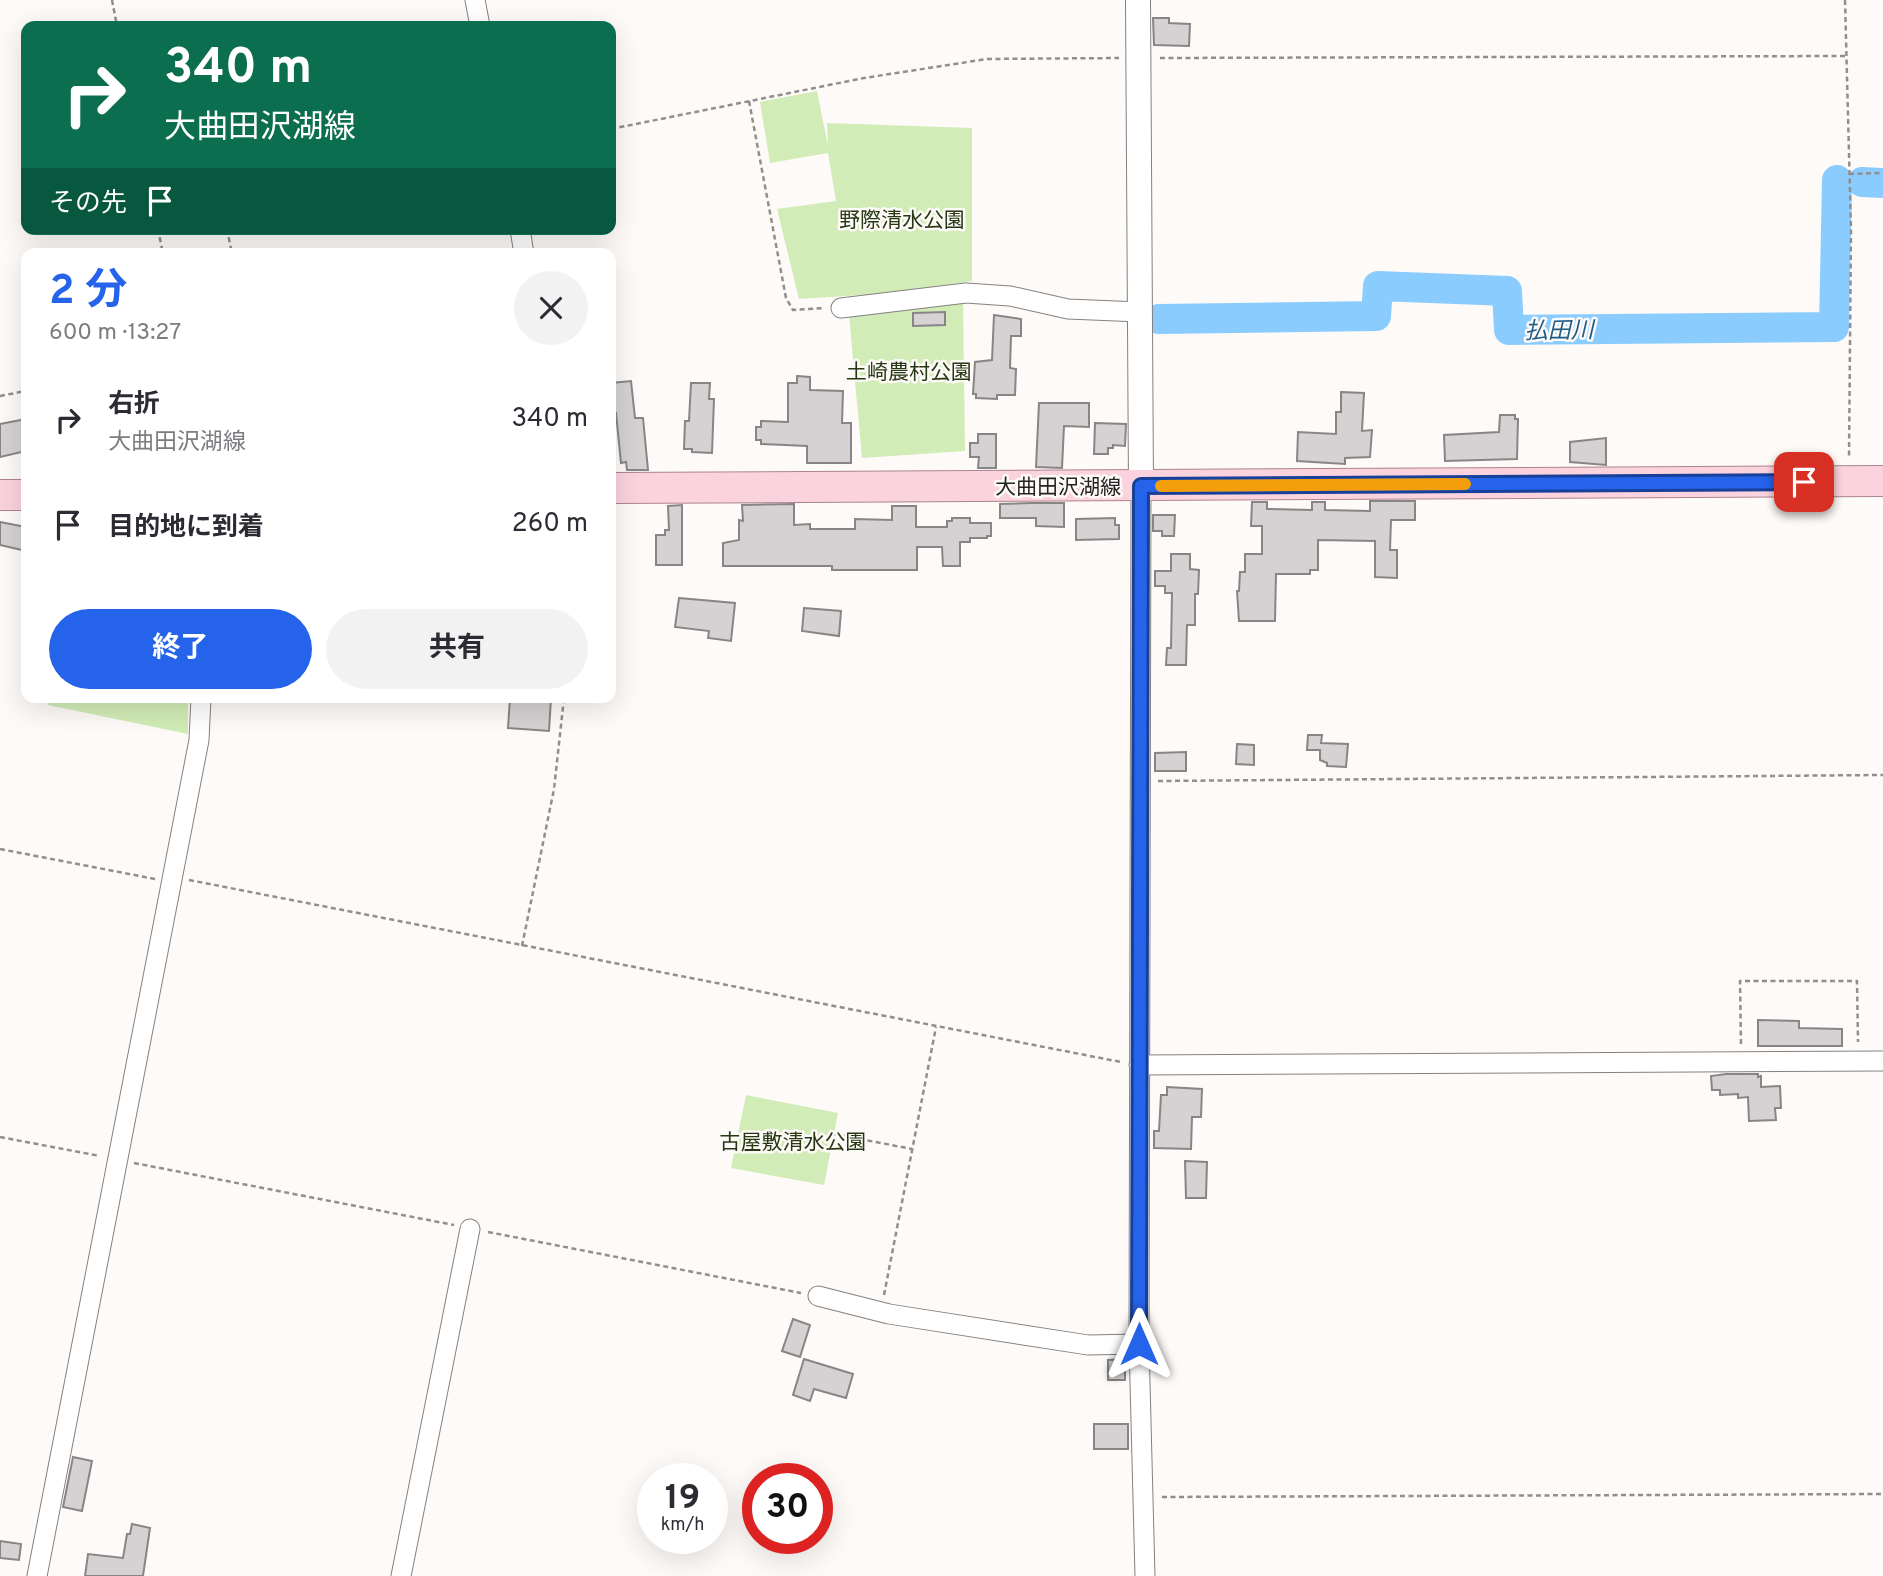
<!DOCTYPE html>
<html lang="ja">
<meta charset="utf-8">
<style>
:root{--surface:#fff;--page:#f2f2f3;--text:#2b2b33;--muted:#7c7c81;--accent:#2563eb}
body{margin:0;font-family:Overpass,"Noto Sans JP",sans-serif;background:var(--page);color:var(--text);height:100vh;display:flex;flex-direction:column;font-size:26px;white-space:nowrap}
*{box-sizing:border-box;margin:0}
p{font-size:23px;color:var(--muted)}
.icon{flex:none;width:38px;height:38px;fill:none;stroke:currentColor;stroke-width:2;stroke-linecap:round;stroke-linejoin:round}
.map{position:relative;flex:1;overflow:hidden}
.side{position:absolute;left:21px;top:248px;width:595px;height:455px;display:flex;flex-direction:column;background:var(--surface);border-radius:14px;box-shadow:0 7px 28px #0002}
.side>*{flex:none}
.banner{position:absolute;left:21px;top:21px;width:595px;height:214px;border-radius:14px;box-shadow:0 7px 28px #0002;background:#0b6e4f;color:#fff;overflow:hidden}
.speed{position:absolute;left:637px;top:1463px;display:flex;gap:14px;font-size:35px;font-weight:700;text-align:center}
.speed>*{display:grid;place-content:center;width:91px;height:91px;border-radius:50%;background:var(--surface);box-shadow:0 7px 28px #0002;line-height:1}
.speed small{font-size:18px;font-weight:400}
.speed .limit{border:10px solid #d22;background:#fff;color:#111}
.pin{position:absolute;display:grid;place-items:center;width:60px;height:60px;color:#fff;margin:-30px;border-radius:14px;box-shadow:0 4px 10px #0006}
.me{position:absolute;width:77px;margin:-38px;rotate:0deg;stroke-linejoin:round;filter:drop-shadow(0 0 5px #0008)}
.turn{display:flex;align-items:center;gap:24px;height:147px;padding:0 28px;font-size:32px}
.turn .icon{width:91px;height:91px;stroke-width:2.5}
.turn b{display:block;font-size:49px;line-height:60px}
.then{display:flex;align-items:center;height:66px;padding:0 28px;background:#0003;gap:14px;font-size:26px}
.round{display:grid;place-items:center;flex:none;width:74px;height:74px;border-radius:37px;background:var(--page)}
.headline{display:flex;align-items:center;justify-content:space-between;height:119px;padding:0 28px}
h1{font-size:42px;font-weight:700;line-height:52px;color:var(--accent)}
.primary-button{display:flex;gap:14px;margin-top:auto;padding:14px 28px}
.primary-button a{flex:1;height:80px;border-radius:42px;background:var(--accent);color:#fff;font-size:28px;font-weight:700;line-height:80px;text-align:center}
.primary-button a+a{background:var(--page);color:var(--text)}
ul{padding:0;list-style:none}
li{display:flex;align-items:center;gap:21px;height:105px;padding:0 28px}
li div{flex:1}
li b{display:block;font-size:26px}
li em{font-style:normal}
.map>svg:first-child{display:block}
.green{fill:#d1ecb6}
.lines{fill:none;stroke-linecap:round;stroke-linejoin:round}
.river{stroke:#8bccff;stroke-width:30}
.building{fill:#d6d2d4;stroke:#888587;stroke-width:2}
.minor-casing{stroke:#84817f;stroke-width:21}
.tertiary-casing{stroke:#84817f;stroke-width:26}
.primary-casing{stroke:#ad838f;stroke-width:32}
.path{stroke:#918f8e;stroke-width:2.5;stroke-dasharray:5 3.5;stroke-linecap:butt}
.minor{stroke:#fff;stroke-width:19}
.tertiary{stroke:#fff;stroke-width:24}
.primary{stroke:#fad3de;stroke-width:30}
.route-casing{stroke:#184099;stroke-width:18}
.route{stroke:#2563eb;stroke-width:12}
.slow{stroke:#f59e0b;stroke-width:12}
.labels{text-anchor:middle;stroke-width:5;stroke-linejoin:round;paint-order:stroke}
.park-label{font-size:21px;fill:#283814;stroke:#fdfaf8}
.street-label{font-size:21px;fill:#252424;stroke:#fdfaf8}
.water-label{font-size:23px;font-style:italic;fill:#205c86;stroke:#fdfaf8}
</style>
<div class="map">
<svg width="1883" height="1576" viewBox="0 0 1883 1576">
<rect width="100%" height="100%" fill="#fdfaf8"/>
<!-- green -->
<path class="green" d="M817,91L828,146L827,123L972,128V281L894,293L799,299L777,209L836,201L828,153L770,163L760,102Z
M963,301L965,451L862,458L849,315Z
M50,698H188V734L48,705Z
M746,1095L838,1113L824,1185L731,1168Z"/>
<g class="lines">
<!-- river -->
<path class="river" d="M1862,182L1883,183
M1159,319L1376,316L1378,286L1507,291L1509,330L1834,327L1837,180"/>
</g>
<!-- building -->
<path class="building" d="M1153,18H1169V23L1190,24L1189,46L1154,45Z
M945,312V325L913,326V313Z
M994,315L1021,319V336H1011L1010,368L1016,369L1015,395H997V399L976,398V394H973L975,362L992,360Z
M797,376L810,377V390L843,391L842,423H851V463H807V446L761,444V440H756V427H761V421L788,422V383H797Z
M631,381L635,418H643L648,470H627L626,462L621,463L616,413L611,414V383Z
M691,383H710L709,399H714L712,453L692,452V449H684L685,421H689Z
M1341,392L1364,393L1362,431L1372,430L1370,457L1345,458V464L1297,461L1298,432L1336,434V412H1341Z
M1039,403H1089V427L1064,426L1062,468L1036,467Z
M1500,415H1515V419H1518L1517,459L1445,461L1444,435L1499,432Z
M26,419V451L0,457V424Z
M1095,423L1126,424L1125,446L1113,445V448H1108V454H1094Z
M978,434H996V468H978L979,457H970V443H978Z
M1606,438V465L1570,462V442Z
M1370,501H1415V520H1391L1390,550H1397V578L1375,577V541L1318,540V570H1310V574H1276L1275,621H1239L1237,591H1239L1240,572H1245V554H1262V526H1251L1252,502H1267V509L1312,510V502H1325V510L1370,511Z
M1032,503H1064V527L1036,526V518H1000V504Z
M794,504V525L810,524V529H855V519L892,520V506H916V527H947V521H952V518H970V523H991V536H987V538H970V542H960V566H943L942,547H917V570H832V566H723V543L739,540V520L743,521L742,505Z
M682,505V565H656V535H665V530H669L668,506Z
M1153,515H1175L1174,536H1162V531H1153Z
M1115,518V525H1119V539L1076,540V519Z
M0,522L26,527V551L0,545Z
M1171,554H1190V569L1199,570L1198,594H1195V625H1187L1186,665H1166L1167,648H1171L1172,593H1165V586H1155V571H1171Z
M679,598L735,603L731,641L708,638L709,631L675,627Z
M804,608L841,611L839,636L802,631Z
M510,698H551L549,731L508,728Z
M1308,735H1322L1321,743L1348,744L1346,767L1327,766V763L1320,760V750H1307Z
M1237,744L1254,745V765L1236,764Z
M1186,752V771H1155V753Z
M1758,1020L1799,1021V1028L1842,1029V1046H1758Z
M1726,1074H1758V1077L1761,1076V1087L1780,1086L1781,1108H1775L1776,1120L1749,1121L1748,1097L1738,1098V1094L1720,1095V1090H1712L1711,1076Z
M1167,1087L1202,1089L1201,1117H1192L1191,1149L1154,1148V1131H1159L1161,1095H1167Z
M1185,1161L1207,1162L1206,1198H1186Z
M793,1319L810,1325L800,1357L782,1351Z
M804,1359L853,1374L846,1398L814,1389L810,1401L793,1395Z
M1125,1359V1380H1108V1360Z
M1094,1424H1128V1449H1094Z
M73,1457L92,1461L82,1511L63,1507Z
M132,1524L150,1528L143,1576H85L88,1554L123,1558L127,1534H130Z
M0,1541L21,1544L19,1560L0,1558Z"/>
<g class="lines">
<defs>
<path id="minor" d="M475,0L480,26
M520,229L524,254
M841,308L966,293L1010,296L1068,309L1140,312
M1141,486L1139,1344L1145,1576
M1139,1065L1883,1061
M818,1296L889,1314L1088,1345L1139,1344
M37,1576L199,740L201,698
M401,1576L470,1229"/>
<path id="tertiary" d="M1138,0L1141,486"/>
<path id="primary" d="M611,488L1883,481
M0,495H26"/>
</defs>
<!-- minor casing -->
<use href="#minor" class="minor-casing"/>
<!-- tertiary casing -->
<use href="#tertiary" class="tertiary-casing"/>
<!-- primary casing -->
<use href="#primary" class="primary-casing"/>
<!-- path -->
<path class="path" d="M112,0L117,26
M1845,0L1851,230L1849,457
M1160,58L1845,56
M749,101L786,298L793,310L824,308
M611,129L864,78L987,59L1119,58
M1849,174L1883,173
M158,229L163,254
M227,229L232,254
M0,396L26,391
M1158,781L1883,775
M0,849L155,879
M189,880L1121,1062
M522,946L554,789L564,698
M1741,1044L1740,981H1857L1858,1042
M834,1134L912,1149
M0,1137L100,1156
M134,1163L454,1225
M488,1232L801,1293
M884,1295L936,1027
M1162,1497L1883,1494"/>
<!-- minor -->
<use href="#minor" class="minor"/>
<!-- tertiary -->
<use href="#tertiary" class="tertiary"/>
<!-- primary -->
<use href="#primary" class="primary"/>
</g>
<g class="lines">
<defs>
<path id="route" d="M1139,1344L1141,486L1804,482"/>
</defs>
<!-- route casing -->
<use href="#route" class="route-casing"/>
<!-- route -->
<use href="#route" class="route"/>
<!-- slow -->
<path class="slow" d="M1161,486L1465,484"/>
</g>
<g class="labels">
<!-- park labels -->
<g class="park-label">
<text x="902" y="227">野際清水公園</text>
<text x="909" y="379">土崎農村公園</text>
<text x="793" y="1149">古屋敷清水公園</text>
</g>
<!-- street labels -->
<g class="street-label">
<text x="1058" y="494">大曲田沢湖線</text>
</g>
<!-- water labels -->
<g class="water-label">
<text transform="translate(1559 330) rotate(-1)" y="8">払田川</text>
</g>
</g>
</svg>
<div class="speed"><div>19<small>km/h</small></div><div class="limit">30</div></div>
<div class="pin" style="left:1804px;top:482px;background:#d93025"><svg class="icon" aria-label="arrive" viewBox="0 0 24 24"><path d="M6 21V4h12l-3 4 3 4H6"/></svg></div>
<svg class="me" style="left:1139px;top:1344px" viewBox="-20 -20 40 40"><path d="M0-17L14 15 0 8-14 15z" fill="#2563eb" stroke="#fff" stroke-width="4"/></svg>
<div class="banner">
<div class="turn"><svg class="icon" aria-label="right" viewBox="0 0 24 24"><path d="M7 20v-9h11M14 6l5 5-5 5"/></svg><div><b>340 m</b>大曲田沢湖線</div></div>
<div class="then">その先<svg class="icon" aria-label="arrive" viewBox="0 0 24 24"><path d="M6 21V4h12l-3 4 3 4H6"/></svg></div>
</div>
<section class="side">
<div class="headline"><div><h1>2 分</h1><p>600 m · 13:27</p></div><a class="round"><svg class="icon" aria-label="close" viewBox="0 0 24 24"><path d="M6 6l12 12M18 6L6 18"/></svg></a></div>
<ul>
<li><svg class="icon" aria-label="right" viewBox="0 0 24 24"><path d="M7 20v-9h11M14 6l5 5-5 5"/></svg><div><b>右折</b><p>大曲田沢湖線</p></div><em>340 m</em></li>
<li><svg class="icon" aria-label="arrive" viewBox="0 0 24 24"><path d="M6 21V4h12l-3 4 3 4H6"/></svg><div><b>目的地に到着</b></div><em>260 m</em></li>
</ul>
<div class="primary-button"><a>終了</a><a>共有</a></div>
</section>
</div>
